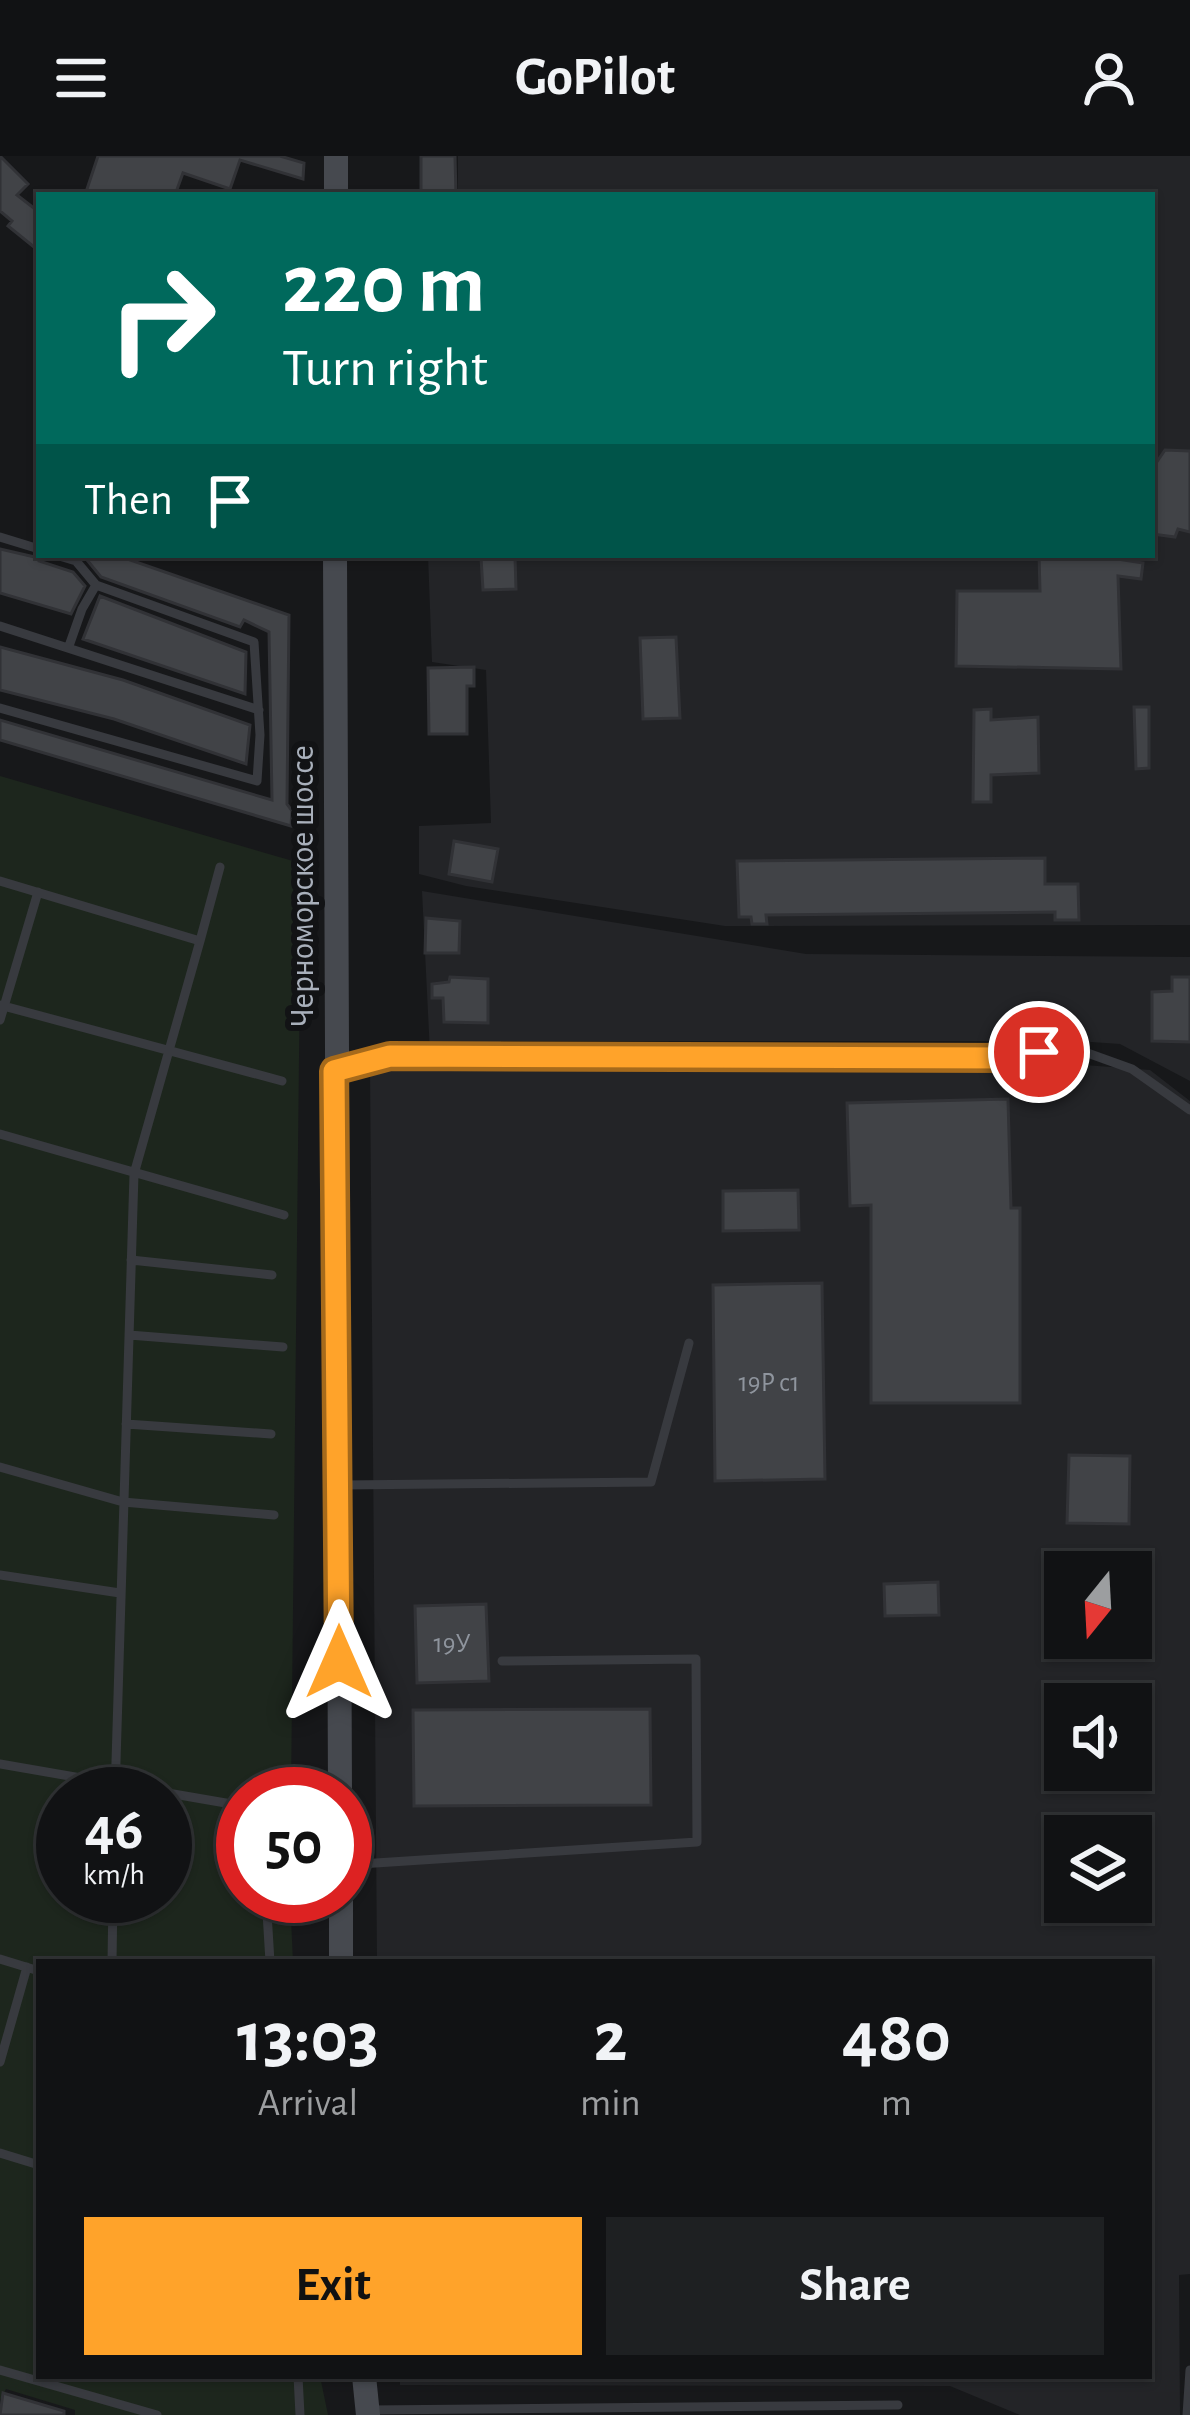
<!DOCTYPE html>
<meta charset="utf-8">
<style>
:root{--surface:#111214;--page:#1e2022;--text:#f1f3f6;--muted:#9c9ea0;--line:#303234;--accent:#ffa32a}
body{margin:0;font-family:"Alegreya Sans",sans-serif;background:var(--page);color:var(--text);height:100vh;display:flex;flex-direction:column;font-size:45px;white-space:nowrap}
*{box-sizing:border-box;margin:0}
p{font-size:39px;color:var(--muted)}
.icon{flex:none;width:66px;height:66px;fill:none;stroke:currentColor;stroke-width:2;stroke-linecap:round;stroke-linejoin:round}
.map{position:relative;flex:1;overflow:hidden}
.side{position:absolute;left:36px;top:1803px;width:1116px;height:420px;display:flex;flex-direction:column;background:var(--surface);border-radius:0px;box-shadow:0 3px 9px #0004,0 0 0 3px var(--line)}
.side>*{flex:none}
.guide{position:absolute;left:36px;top:36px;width:1119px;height:366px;border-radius:0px;box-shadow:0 3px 9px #0004,0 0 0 3px var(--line);background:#00695c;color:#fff;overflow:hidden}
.needle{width:78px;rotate:198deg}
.tools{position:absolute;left:1044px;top:1395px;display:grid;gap:24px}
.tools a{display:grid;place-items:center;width:108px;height:108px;border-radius:0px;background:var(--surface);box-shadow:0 3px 9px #0004,0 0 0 3px var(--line);font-size:60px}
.speed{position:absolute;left:36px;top:1611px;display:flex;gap:24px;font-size:60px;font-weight:700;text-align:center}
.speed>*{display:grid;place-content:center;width:156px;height:156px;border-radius:50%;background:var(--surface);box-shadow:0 3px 9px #0004,0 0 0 3px var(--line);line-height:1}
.speed small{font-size:30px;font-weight:400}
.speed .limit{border:18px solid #d22;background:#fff;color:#111}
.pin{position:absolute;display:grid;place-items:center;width:102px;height:102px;color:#fff;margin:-51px;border:6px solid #fff;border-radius:50%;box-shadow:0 3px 12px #0007}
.me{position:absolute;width:132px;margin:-66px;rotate:0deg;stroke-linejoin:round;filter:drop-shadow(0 0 9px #0008)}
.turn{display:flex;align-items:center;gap:42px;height:252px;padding:0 48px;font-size:54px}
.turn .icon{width:156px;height:156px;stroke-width:2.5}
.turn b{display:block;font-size:84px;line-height:102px}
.then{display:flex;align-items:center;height:114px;padding:0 48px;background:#0003;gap:24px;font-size:45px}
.eta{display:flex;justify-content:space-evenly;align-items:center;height:204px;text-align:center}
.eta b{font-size:72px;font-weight:600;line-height:84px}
.action{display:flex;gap:24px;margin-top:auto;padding:24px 48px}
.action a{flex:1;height:138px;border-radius:0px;background:var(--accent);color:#111;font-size:48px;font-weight:600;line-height:138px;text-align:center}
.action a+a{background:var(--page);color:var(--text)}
header{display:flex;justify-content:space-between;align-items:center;height:156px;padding:0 48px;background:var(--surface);font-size:54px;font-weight:600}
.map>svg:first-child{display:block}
.built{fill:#232427;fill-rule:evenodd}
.green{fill:#1d261d;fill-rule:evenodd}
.building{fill:#414347;stroke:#313236;stroke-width:3}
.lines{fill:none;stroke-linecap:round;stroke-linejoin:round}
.service{stroke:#383a3f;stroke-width:9}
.secondary{stroke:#46494f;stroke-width:24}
.route-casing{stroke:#a66a1b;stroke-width:30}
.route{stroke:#ffa32a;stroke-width:21}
.labels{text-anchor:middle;stroke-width:12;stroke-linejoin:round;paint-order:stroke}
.number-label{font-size:27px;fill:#8f959e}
.street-label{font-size:33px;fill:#a9b0bb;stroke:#121315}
</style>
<header><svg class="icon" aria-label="menu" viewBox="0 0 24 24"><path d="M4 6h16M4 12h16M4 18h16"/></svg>GoPilot<svg class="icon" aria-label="person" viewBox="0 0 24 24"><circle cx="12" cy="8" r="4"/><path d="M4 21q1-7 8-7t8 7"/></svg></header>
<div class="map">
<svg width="1190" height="2259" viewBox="0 0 1190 2259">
<rect width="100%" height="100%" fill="#17181a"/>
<!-- built -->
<path class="built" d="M458,0H1190V769L725,770L466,730L419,718V670L491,667L486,514L432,506L428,399H1152V39H458Z
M422,735L806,798L1190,801V925L1120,888L1077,885H501V895L430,897Z
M888,894L1150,914L1190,945V2118L1179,2119L1180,2259H1020L950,2230L400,2229V2220H1149V1806H377L370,910ZM1065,1416H1131V1482H1065ZM1065,1548H1131V1614H1065ZM1065,1680H1131V1746H1065Z"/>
<!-- green -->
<path class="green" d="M0,620L293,705L300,810L291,1638H243V1740H290L293,1806H39V2220H320L328,2259H75V2254L6,2233L0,2244ZM63,1638H165V1740H63Z"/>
<!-- building -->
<path class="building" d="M0,0L28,28L17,39L39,56V95L8,70L12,65L0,55Z
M98,0H280L304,7L303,23L240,4L230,33L183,17L175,39H85Z
M421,0H455L456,39H421Z
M1165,294L1190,295V376L1178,373L1175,381L1152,378V313Z
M0,393L39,402V405L73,416L85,430L71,458L0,437Z
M89,399H116L289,459L287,648L292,655L291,670L0,584V564L272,644L269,476L244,464L240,471L101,421L87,404Z
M1039,399H1092L1143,407L1141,423L1118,420L1121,513L956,510L957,435H1040Z
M515,400L516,433L483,434L481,402Z
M100,440L246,496L245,538L83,483Z
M676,481L680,562L643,563L640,482Z
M0,491L123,524L250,569L246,608L114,563L0,534Z
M474,511V530H467V578H429L428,512Z
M1134,551H1149V612L1136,613Z
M991,553V564L1038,561L1039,617L991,619V646H973L974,554Z
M454,685L498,693L492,726L449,718Z
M1045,702V728H1078L1079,764H1055V756L766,759L767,768H752L751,761H739L737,705Z
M426,762L460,765L459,797H425Z
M450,821L488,823V867L444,866L443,842H432V828L449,826Z
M1172,821H1190V886L1152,885V836L1172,835Z
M1008,943L1011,1052H1020V1247H871V1049L850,1050L847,947Z
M798,1034L799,1074L723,1075V1035Z
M822,1127L825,1323L715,1325L713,1129Z
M1069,1299L1130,1300L1129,1368L1067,1367Z
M938,1426L939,1459L885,1460L884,1428Z
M486,1448L489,1525L417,1527L415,1450Z
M650,1553L651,1649L414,1650L413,1554Z
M3,2237L64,2255V2259H0Z"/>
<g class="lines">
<!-- service -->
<path class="service" d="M0,381L39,393
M0,470L259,554
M69,490L82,453L96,429
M0,552L257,625L260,579L254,486L96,429L76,405L56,399
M0,725L200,785L220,711
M0,849L282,925
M0,864L38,736
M339,913L390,900L1014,902L1068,890L1132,913L1190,954
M0,978L284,1059
M131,1104L272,1119
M129,1179L283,1191
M126,1268L271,1278
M0,1311L123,1346L274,1359
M343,1329L651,1326L689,1187
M0,1419L120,1437
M0,1608L243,1650
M115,1638L134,1018L200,785
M345,1709L697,1686L696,1503L502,1505
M266,1740L270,1806
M0,1803L39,1815
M112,1806L113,1740
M0,1906L27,1811
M0,1997L39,2009
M0,2214L157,2259
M298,2220L300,2259
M369,2254L898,2249
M1187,2259L1190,2214"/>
<!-- secondary -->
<path class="secondary" d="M336,39V0
M335,399L340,1638
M341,1740V1806
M364,2220L368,2259"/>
</g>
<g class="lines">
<defs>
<path id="route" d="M339,1506L334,915L390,900L1014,902L1039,896"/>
</defs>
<!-- route casing -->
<use href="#route" class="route-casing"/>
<!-- route -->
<use href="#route" class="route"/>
</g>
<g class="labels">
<!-- number labels -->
<g class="number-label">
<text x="769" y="1235">19Р с1</text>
<text x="452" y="1496">19У</text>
</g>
<!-- street labels -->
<g class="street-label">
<text transform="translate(301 730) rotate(-90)" y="12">Черноморское шоссе</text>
</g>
</g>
</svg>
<div class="tools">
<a><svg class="needle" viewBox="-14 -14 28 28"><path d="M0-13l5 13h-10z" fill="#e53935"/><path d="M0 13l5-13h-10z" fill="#9c9ea0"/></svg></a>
<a><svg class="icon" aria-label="sound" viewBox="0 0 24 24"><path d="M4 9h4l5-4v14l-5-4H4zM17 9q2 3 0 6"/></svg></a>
<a><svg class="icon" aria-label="layers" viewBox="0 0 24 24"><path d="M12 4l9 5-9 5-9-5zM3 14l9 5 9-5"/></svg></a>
</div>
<div class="speed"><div>46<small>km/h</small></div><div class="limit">50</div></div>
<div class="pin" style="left:1039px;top:896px;background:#d93025"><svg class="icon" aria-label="arrive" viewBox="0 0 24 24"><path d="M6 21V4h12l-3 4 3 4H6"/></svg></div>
<svg class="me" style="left:339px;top:1506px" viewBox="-20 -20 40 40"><path d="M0-17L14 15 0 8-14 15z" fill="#ffa32a" stroke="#fff" stroke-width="4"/></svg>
<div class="guide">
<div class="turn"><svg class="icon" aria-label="right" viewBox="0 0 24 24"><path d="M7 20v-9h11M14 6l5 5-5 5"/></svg><div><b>220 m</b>Turn right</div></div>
<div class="then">Then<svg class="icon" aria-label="arrive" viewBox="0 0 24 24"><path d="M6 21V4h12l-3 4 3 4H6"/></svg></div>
</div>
<section class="side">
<div class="eta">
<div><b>13:03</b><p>Arrival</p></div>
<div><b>2</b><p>min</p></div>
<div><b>480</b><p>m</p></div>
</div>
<div class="action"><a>Exit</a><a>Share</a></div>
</section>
</div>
